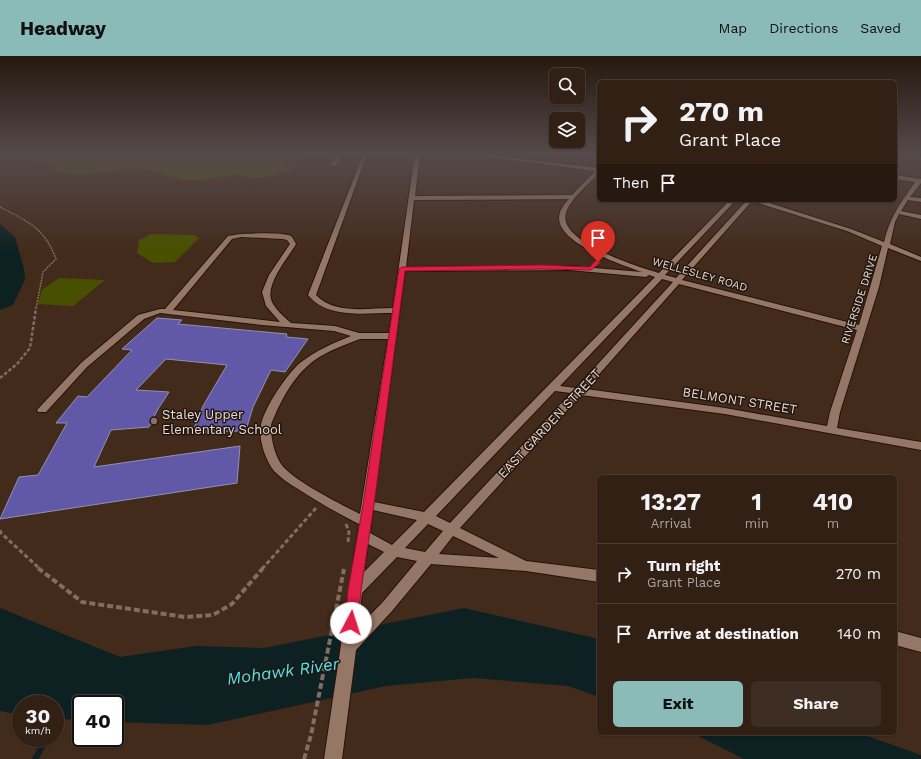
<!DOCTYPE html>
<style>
:root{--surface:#322015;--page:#3d2d22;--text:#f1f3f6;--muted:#a8a3a0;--line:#4d3e34;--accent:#8bbbb9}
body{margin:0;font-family:"Work Sans",sans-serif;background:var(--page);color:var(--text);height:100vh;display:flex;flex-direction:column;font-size:15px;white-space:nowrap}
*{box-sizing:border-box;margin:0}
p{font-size:13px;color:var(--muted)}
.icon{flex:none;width:22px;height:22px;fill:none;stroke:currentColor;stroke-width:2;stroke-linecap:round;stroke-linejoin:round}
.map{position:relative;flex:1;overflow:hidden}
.details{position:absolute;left:597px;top:419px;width:300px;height:260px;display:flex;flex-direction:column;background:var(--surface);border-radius:6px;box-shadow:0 1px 3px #0004,0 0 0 1px var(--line)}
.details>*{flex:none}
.guide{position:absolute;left:597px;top:24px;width:300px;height:122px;border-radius:6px;box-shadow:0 1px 3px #0004,0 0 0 1px var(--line);background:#322015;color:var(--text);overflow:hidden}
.buttons{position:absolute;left:549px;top:12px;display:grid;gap:8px}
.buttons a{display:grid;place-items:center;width:36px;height:36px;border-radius:6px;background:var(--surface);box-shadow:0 1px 3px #0004,0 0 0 1px var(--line);font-size:20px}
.speed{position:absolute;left:12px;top:639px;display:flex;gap:8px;font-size:20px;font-weight:700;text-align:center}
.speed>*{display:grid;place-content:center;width:52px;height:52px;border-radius:50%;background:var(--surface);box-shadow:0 1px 3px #0004,0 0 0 1px var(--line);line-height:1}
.speed small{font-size:10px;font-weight:400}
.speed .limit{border:2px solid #111;border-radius:6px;background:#fff;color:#111}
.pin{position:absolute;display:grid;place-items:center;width:34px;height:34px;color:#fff;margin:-41px -17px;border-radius:50% 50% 50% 0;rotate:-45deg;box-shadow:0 0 4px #0007}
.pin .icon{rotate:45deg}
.me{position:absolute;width:44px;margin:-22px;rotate:5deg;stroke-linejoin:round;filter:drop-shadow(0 0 3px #0008)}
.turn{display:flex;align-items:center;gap:14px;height:84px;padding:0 16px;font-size:18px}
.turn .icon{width:52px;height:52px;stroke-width:2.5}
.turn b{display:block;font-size:28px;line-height:34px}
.then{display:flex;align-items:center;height:38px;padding:0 16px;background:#0003;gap:8px;font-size:15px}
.eta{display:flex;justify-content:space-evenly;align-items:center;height:68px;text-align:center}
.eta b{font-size:24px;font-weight:700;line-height:28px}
.action{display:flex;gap:8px;margin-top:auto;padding:8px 16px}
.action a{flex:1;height:46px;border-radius:6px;background:var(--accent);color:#111;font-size:16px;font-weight:700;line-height:46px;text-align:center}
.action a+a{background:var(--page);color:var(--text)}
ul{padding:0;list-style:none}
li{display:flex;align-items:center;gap:12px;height:60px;padding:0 16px;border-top:1px solid var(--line)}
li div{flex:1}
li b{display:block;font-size:15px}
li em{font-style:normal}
header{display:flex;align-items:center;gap:24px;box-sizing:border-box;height:56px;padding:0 20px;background:var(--accent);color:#111}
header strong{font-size:19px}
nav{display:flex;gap:22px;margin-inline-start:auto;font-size:14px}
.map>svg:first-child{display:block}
.green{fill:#485000}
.water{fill:#0e2122}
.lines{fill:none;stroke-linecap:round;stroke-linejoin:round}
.stream{stroke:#0e2122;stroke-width:6}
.building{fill:#6158a8;stroke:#9291af}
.minor-casing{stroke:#291205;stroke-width:2}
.path-far3{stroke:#826d60;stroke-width:1.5;stroke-dasharray:2 1;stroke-linecap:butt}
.path-far2{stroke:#826d60;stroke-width:2.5;stroke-dasharray:3.5 2;stroke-linecap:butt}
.path-far1{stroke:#826d60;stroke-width:3;stroke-dasharray:4.5 2.5;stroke-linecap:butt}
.path{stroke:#826d60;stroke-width:4;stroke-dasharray:6 3;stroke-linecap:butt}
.minor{fill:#957767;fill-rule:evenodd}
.route{fill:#e11d48;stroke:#92132f}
.education-dot{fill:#8d6e63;stroke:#211610;stroke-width:1.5}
.labels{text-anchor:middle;stroke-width:3;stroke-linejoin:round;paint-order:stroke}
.far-street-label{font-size:11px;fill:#ead9d0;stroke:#211610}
.street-label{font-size:13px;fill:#ead9d0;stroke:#211610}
.poi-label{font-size:13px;fill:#ead9d0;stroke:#211610;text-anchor:start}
.near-water-label{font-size:17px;font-style:italic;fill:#50e3ed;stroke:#211610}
</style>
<header>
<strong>Headway</strong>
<nav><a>Map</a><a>Directions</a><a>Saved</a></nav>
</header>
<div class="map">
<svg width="921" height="703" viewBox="0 0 921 703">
<rect width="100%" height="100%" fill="#432b1c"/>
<!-- green -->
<path class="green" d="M0,97H297L299,99V103L291,106L279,109L296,112C289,115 268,122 261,122C252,123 243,119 234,119C217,121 197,127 179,123C165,120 153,113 138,113C113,112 75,126 54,113L56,109L55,107L34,105L22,101L0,103Z
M151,178L194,179L199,182L175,206L153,207L137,197L139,184Z
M59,222L105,224L73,250L38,248L42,234Z"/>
<!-- water -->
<path class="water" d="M0,168L15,181L24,213L25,224L13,249L0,254Z
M0,552L120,601L196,590L264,592L464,552L599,583V641L568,630L473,622L386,630L208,669L115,666V648H81V665L55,662V648H21V659L0,655Z
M692,677H859L921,699V703H744Z"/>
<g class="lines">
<!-- stream -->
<path class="stream" d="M55,667L60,659
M35,703L47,682"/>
</g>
<!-- building -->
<path class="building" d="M157,262L182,264L178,268L287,278L286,281L308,283L285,316L271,314L253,351L246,374L241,375L192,377L203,350L227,309L166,303L136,334L169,336L158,353L149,371L111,374L94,411L240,390L237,427L0,463L19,421L38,419L67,367H56L78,340L87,341L132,294L122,293Z"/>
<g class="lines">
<defs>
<path id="minor" d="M340,97H408L406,98H373L366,101L316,239C335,259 368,252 393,252L415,97L481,98L599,112V117C589,128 570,143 566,157C557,186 639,211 659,217L730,144H736L665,219L676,222L747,144H760L851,173L884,186C891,159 900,148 915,126L895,123V119L921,123V127L910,141L921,142V146L908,144L901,155L921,159V163L899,158L895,166L890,188L921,201V205L888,192L879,231L840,356L837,372L921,386V394L725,358L581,339L460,472L526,505L599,514V526L526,515L431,508L392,555L356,594L342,703H324L359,468C337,457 318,446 298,433C289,428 281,422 274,415C265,404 258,382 261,369C264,352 287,318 300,307C315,295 333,287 351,280L334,275L262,269L160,257L144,263L87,311L46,356H38L37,354L81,307L138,259L160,253H165L228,180C238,177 282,176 291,180C293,182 295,186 296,188C288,202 264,229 272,246C276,254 284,261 291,267L335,270L359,277H389L392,257C365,257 327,263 308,239L363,99H343L335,110H331V108ZM420,99L481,100L595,115L572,139L415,140ZM569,143C564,148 559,155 559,162C559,188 622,209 642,216L570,210L406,211L414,144ZM752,145L847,175L882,190L859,269L682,224ZM241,181L283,183L287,184L290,188L269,219L262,236L266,250L280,266L173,254L232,183ZM570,214L646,221L649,219L655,221L424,456L374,446L405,215ZM662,223L673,226L576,332L560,330ZM679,228L857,274L830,356L827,370L725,352L586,333ZM360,283H388L360,458C342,449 292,424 281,408C274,397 271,383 271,370C271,367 274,362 275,359C285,336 299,313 321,300C333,293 347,288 360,283ZM555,335L571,337L450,467L436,460ZM373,454L417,464L392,489L370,477ZM428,468L443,475L425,496L405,492ZM453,480L499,502L439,498ZM368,488L384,496L364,516ZM397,501L417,505L382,547L358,571L362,537Z
M895,98L921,102V104L895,100Z
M895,575L921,582V596L895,589Z"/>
</defs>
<!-- minor casing -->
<use href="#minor" class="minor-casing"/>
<!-- path-far3 -->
<path class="path-far3" d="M0,151C28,166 44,171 56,203L43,216L36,253"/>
<!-- path-far2 -->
<path class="path-far2" d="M0,322L17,308L30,292L36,252"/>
<!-- path-far1 -->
<path class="path-far1" d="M346,468L349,476L348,486
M0,474L1,477L40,513
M262,513L316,452"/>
<!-- path -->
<path class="path" d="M38,512L82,546L185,561L213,559L232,548L263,512
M304,703L311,679L344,513"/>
<!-- minor -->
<use href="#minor" class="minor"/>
</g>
<!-- sky -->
<linearGradient id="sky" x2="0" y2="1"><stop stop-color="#25180f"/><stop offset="0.5" stop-color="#554a4b"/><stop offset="1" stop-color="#554a4b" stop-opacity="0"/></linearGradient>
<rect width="921" height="195" fill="url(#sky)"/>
<!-- route -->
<path class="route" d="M596,204L601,206L591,214L542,213L405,215L374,449L361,534L358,567L356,571L351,573L347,571L345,567L348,534L363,449L399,213L402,211L542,209L590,211Z"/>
<!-- markers -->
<circle class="education-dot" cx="154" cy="365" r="4"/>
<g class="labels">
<!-- far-street labels -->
<g class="far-street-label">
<text transform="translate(700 218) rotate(16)" y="4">WELLESLEY ROAD</text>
<text transform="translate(859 243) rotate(-72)" y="4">RIVERSIDE DRIVE</text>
</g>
<!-- street labels -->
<g class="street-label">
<text transform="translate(740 344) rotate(9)" y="5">BELMONT STREET</text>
<text transform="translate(549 367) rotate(-47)" y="5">EAST GARDEN STREET</text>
</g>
<!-- poi labels -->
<g class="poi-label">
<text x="162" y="363">Staley Upper<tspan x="162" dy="15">Elementary School</tspan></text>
</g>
<!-- near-water labels -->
<g class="near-water-label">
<text transform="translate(283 615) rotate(-8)" y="6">Mohawk River</text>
</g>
</g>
</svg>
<div class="buttons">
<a><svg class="icon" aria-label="search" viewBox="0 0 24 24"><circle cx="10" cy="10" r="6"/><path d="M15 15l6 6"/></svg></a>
<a><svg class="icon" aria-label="layers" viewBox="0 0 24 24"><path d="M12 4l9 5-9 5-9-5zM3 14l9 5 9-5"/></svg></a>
</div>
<div class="speed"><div>30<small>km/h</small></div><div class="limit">40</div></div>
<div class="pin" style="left:598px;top:206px;background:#d93025"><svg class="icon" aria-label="arrive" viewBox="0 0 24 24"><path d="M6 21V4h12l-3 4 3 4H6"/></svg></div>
<svg class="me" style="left:351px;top:567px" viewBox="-20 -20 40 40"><circle r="19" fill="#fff"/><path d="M0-13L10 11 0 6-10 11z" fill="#e11d48"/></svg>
<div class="guide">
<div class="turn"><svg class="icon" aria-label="right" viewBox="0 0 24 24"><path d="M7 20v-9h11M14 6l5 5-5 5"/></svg><div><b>270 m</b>Grant Place</div></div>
<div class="then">Then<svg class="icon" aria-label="arrive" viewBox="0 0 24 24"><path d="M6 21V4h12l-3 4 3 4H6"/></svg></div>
</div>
<section class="details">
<div class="eta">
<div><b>13:27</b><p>Arrival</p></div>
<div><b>1</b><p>min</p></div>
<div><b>410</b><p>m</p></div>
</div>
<ul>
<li><svg class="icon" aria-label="right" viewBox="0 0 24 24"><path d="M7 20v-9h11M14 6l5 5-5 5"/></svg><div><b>Turn right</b><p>Grant Place</p></div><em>270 m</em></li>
<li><svg class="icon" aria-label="arrive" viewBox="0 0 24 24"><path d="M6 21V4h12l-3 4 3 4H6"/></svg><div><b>Arrive at destination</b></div><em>140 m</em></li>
</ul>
<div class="action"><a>Exit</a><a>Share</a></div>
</section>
</div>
